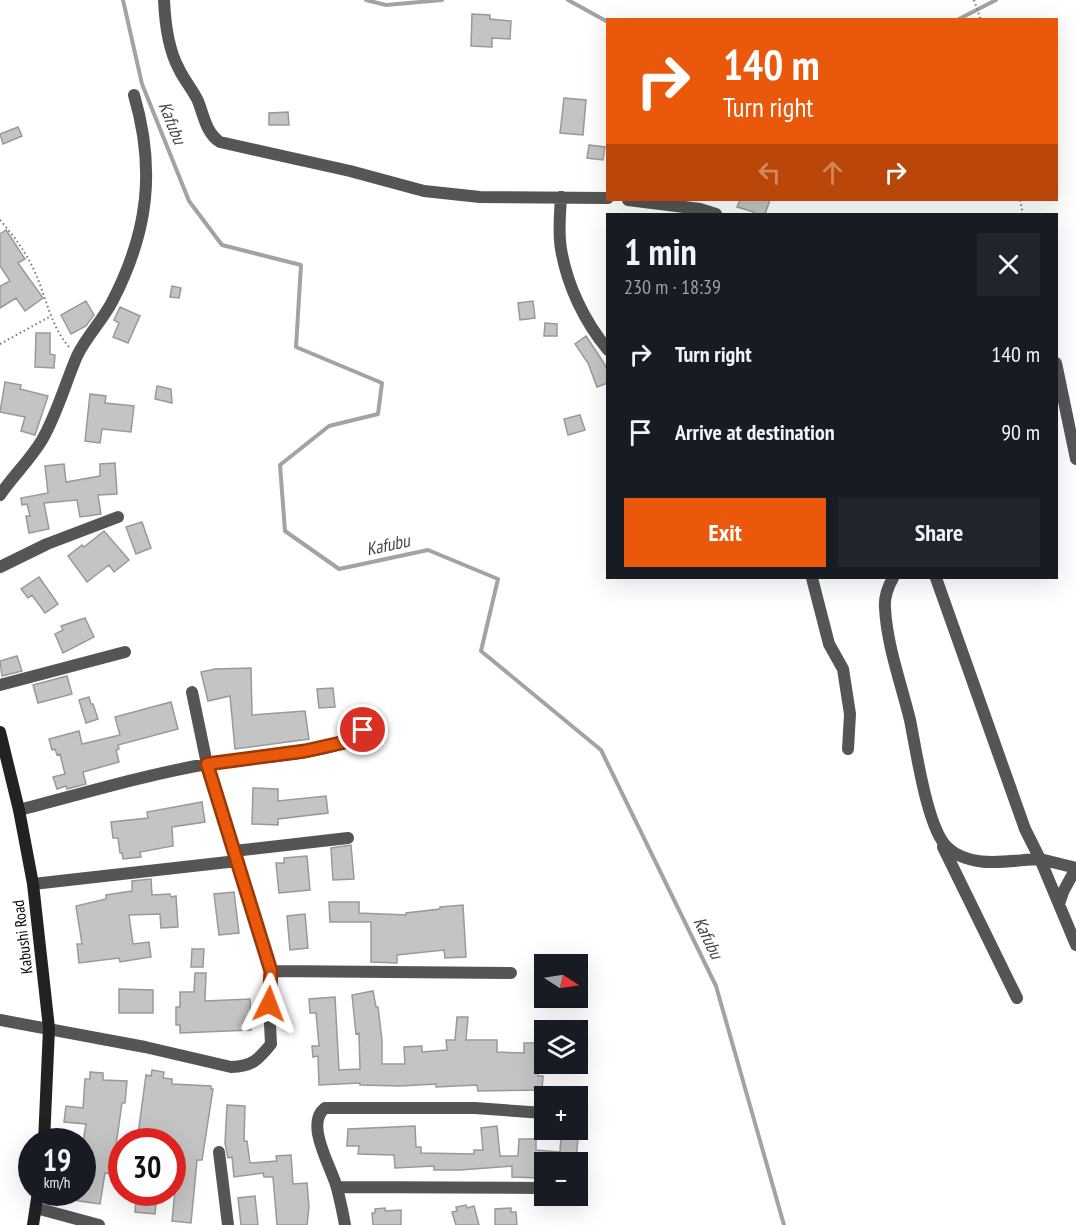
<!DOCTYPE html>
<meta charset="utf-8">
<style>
:root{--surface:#171b24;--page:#20242c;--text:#f1f3f6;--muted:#9ea1a6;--accent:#ea580c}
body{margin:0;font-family:"PT Sans Narrow",sans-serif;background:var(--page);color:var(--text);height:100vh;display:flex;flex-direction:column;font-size:22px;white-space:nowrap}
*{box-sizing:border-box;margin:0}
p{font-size:20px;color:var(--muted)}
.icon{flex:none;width:33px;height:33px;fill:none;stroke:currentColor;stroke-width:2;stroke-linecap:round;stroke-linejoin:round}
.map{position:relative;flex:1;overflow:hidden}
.drawer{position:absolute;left:606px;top:213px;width:452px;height:366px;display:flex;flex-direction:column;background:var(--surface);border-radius:0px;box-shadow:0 6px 24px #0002}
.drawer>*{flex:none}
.top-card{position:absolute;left:606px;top:18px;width:452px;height:183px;border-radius:0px;box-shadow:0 6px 24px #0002;background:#ea580c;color:#fff;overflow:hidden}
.needle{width:39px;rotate:102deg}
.fabs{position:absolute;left:534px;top:954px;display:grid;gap:12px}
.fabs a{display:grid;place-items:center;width:54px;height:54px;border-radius:0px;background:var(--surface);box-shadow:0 6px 24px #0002;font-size:30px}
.speed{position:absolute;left:18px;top:1128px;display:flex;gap:12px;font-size:30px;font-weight:700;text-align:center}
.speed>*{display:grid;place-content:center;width:78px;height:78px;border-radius:50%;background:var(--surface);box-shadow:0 6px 24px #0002;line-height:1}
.speed small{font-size:15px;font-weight:400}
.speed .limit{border:9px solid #d22;background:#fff;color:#111}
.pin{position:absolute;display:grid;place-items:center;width:51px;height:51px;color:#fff;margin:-26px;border:3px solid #fff;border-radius:50%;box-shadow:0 2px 6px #0007}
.me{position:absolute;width:66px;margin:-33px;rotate:3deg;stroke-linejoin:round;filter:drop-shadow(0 0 4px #0008)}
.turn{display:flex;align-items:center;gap:21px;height:126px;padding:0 18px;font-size:27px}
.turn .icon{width:78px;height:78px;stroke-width:2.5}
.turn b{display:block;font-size:42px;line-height:51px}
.lanes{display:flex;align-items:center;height:57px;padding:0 18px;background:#0003;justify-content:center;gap:30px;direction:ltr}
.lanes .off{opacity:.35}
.round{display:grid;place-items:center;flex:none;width:63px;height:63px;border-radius:0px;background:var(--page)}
.summary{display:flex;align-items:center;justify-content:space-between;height:102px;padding:0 18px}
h1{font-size:36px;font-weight:800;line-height:45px}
.primary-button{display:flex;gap:12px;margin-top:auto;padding:12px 18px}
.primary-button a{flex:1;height:69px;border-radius:0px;background:var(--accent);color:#fff;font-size:24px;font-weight:800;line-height:69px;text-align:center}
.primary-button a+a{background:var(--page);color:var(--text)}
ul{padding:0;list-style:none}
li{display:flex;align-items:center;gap:18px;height:78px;padding:0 18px}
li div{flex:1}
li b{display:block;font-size:22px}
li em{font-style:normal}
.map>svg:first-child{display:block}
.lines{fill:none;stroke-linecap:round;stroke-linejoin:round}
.stream{stroke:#a3a3a3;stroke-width:4}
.building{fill:#c4c4c4;stroke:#999;stroke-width:1.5}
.path{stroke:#777;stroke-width:2;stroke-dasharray:1.5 3;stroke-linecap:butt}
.street{stroke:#555;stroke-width:12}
.secondary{stroke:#222;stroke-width:12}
.route-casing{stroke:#983908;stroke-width:15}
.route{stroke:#ea580c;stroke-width:10}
.labels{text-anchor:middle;stroke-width:5;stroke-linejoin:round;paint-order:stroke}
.street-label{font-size:16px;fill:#000;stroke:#fff}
.water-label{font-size:18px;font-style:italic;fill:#444;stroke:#fff}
</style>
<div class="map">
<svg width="1076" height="1225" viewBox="0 0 1076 1225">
<rect width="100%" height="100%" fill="#fff"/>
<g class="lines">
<!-- stream -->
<path class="stream" d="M123,0L142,84L189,201L222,245L301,265L296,347L382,383L378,414L329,426L280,465L285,531L339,569L428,550L498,579L481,651L601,750L716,986L784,1225
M366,0L386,5L442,0
M568,0L608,22
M957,20L996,0"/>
</g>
<!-- building -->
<path class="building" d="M472,14L490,15V19L511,21L510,39L492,38V47L471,46Z
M564,98L586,100L583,135L560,133Z
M288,112L289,125H269V113Z
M18,127L22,136L3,144L0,134Z
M589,145L605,147L603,160L587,158Z
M740,200H770L765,214H753L754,212L737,207Z
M6,230L25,259L18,263L43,298L25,311L16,298L0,308V286L10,281L0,266V234Z
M172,286L181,288L179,298L170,297Z
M86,301L94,315L86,326L71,334L61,315Z
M533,301L535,318L520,320L518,303Z
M120,307L140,316L128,343L113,337L119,323L114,320Z
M545,323L557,324V336H544Z
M36,333H50V354L55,355L54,368L35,367Z
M586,336L604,363L608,372V383L597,387L588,363L575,344Z
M5,382L21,385L20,389L48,396L35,435L21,431L25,417L0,412Z
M157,386L171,389L172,403L155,399Z
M90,394L106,396L105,403L134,406L131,432L102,429L100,443L85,441Z
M580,415L585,430L568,435L564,419Z
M115,463L117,494L98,495L101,514L80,517L77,500L44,503L49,529L29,533L26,516H30L27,504L22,505L21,498L48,493L45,466L64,464L66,482L100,476V464Z
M142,522L151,548L136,554L126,527Z
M104,531L129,560L114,572L109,565L87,582L68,556L82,545L84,547Z
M39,577L58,604L45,613L32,595L28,598L21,589Z
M85,618L94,637L63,653L55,634L63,630L61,626Z
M17,656L22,671L2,676L0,661Z
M251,668L252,715L305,711L309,739L235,749L230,696L208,701L201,672L215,669Z
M67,676L72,694L38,703L33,685Z
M333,688L335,707L319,708L317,689Z
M89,697L91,704H93L98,719L86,723L79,700Z
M171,702L178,729L118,745L119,749L116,750L119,762L83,772L86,784L67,789L66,786L57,789L53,777L65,774L60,754L57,755L55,749L52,750L49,739L79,731L82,744L120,735L115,717Z
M253,788L278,789V801L326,796L328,813L278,819V825L252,824Z
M202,802L205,822L172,827L173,846L140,852L141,857L123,859L122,853H120L118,838H113L111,822L148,818L147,812Z
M351,845L354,879L333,880L331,848Z
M307,856L310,890L279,893L276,863H284V858Z
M151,879L152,895L170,894L171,897L176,896L178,927L161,928L160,914L129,915L133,944L149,942L151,957L120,962L119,958L79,963L77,944H82L76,906L106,899V895L132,891V881Z
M234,892L239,933L219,935L214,894Z
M329,902H359V913L406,915V913L440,909V907L463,905L466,957L445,958L444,950L397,955V963L371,962V922H330Z
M305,914L308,948L290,950L287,916Z
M192,949H204L203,967H191Z
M195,973H206L205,1001L250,999L251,1030L180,1033V1025H176V1007H180V992H194Z
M119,989L153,990V1013H119Z
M373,991L376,1007H378L382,1040V1064H405L404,1047L422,1046V1052L447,1050L446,1040H455L457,1017H468L466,1040H497V1052L524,1053V1043H535V1053H539L538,1076H543L542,1090L478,1091L477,1085L436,1087V1084L400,1086L360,1085V1083L319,1085L318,1056L313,1057L312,1046H319L316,1013H310L309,999L335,997L339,1070L360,1069L359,1033L356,1034L352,995Z
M152,1070L164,1072L163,1078L172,1079V1084L211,1086V1089H213L202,1160H197L191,1223L172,1221L176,1181H172V1142H137L146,1075L151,1076Z
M90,1072L103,1073V1080L127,1081L125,1103H122L112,1174L105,1173L100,1204L58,1198V1192H82V1147L86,1124L64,1122L66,1106L83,1108L85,1079H90Z
M227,1105L245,1106L244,1141H247L250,1163L277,1161L276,1156L291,1155L293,1184L307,1183L309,1207L307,1225H277L273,1177H264L263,1173L234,1177L232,1157L228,1158L225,1143Z
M415,1126L416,1147H421V1153L474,1154V1150H483L481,1128L497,1126L500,1156H518L519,1139H536V1150L560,1152L561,1136L578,1138L576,1162H541L540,1178L512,1177V1166L460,1170H434V1166L395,1168L394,1155L358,1154L359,1146H347L348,1129Z
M140,1192H157L155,1214L135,1212L136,1200H139Z
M255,1196L258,1225H241L238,1198Z
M466,1205L467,1208L474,1206L479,1225H456L452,1212L457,1211L456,1207Z
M385,1208V1211L401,1210V1225H373L372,1213H375V1209Z
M511,1208V1212H516L517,1225H495V1209Z"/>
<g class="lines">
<!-- path -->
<path class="path" d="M974,0L981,20
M1020,200L1023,214
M0,220C14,236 25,251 34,270C46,296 50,325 69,347
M0,344L51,316"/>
<!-- street -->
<path class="street" d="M164,0C165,23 168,49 179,69C184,80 193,90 198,101C204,116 206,133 220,142L350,171L424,191L480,197L608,198
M561,197C560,214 558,232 561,249C567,285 584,321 608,350
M628,200L700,209L716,214
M1056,363L1076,459
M0,495C13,476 30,460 42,440C57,414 65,384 77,356C86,337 102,321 112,302C148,233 156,170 134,95
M0,567L47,544L118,517
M812,578L829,644L843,669L850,714L848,749
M893,578C888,586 884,598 885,608C887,646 901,683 910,720C916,749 927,828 947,847C971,870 1010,860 1040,859L1076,945
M936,578L1025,829L1040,859L1076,868
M0,685L125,652
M192,692L207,764L237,861
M19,810C81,794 144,775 207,764C255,756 306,757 352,740C363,736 364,728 366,718
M943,847L1017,998
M234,851L348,838
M1059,904L1063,892L1076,868
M271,971L511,973
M0,1020L145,1047L231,1067C253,1066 258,1060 271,1044L269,1004L271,971L237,861L33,884
M219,1152L228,1225
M337,1187L541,1188
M36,1208L99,1225
M345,1225C343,1213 340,1200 337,1188C332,1168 304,1124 325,1108H475L544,1113"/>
<!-- secondary -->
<path class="secondary" d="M0,732L19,810L33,884L49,1028L44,1142
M33,1225L38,1192"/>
</g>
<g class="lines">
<defs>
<path id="route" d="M269,1004L271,971L207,764L305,751L354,740L360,735L363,730"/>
</defs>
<!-- route casing -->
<use href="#route" class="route-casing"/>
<!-- route -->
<use href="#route" class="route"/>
</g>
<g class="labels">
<!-- street labels -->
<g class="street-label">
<text transform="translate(22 937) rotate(-97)" y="6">Kabushi Road</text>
</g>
<!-- water labels -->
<g class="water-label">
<text transform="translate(172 123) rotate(68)" y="6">Kafubu</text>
<text transform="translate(388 545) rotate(-12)" y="6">Kafubu</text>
<text transform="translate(708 938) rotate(64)" y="6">Kafubu</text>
</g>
</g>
</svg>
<div class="fabs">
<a><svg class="needle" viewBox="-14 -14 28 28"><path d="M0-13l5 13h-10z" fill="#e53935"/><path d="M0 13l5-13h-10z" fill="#9ea1a6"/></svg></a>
<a><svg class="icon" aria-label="layers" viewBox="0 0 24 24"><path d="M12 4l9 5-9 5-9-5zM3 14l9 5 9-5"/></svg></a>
<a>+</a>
<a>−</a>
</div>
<div class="speed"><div>19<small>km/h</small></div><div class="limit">30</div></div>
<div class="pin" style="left:363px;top:730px;background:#d93025"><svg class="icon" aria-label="arrive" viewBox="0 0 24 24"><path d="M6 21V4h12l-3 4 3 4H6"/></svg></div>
<svg class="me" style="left:269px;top:1004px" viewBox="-20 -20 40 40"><path d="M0-17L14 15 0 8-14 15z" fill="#ea580c" stroke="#fff" stroke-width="4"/></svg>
<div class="top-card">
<div class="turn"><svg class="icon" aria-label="right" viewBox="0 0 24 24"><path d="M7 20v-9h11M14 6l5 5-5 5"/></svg><div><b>140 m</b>Turn right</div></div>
<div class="lanes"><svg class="icon off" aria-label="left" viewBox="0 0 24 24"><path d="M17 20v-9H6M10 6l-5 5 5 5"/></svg><svg class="icon off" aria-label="ahead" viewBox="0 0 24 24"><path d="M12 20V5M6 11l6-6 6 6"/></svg><svg class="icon" aria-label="right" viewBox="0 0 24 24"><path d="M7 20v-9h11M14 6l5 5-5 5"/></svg></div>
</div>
<section class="drawer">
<div class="summary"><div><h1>1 min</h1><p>230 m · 18:39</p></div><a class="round"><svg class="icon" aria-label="close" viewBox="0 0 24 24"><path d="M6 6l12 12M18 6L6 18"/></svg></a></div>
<ul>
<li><svg class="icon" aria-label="right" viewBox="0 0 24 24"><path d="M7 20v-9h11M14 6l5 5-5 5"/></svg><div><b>Turn right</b></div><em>140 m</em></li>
<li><svg class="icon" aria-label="arrive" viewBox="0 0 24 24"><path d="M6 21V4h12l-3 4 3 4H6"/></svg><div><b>Arrive at destination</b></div><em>90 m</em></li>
</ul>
<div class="primary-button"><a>Exit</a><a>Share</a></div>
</section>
</div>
